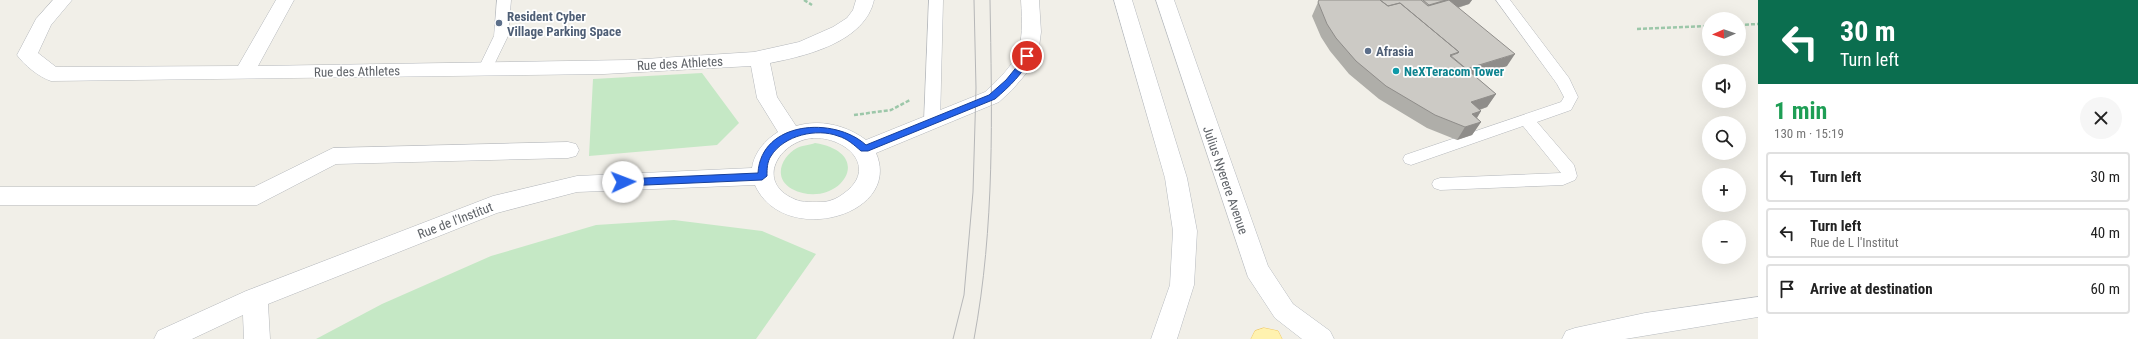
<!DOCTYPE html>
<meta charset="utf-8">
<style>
:root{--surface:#fff;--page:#f6f6f6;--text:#222;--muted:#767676;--line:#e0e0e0}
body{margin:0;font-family:"Roboto Condensed",sans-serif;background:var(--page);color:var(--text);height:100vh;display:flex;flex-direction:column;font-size:15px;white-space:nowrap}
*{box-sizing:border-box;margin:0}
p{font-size:13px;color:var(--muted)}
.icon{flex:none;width:22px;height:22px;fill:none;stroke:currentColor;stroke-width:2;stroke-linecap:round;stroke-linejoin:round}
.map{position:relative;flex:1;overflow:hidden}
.side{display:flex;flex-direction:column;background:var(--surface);width:380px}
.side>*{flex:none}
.banner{background:#0b6e4f;color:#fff;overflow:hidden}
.needle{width:26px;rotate:268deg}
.tools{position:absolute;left:1702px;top:12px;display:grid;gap:8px}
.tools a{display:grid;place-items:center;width:44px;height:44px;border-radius:50%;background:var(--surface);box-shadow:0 4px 16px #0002;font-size:20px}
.pin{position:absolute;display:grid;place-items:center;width:34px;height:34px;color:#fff;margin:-17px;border:2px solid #fff;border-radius:50%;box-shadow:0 1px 4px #0007}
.me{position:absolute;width:44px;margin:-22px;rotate:88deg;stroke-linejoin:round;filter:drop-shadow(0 0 3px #0008)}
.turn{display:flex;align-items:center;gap:14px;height:84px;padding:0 16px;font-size:18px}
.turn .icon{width:52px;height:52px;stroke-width:2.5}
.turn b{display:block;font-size:28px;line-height:34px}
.round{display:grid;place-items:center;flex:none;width:42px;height:42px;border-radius:21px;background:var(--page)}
.head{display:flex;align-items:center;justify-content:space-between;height:68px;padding:0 16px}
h1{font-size:24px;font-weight:700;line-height:30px;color:#1e9e55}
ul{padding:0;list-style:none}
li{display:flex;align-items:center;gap:12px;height:50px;margin:0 8px 6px;padding:0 8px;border:2px solid var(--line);border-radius:4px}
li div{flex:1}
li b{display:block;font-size:15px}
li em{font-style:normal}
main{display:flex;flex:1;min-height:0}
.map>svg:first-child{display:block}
.green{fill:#c5e8c5}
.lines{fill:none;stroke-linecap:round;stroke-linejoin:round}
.lane-casing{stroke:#b5b8bc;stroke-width:1}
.street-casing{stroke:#b5b8bc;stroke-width:1}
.secondary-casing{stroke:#b6babf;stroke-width:1}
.primary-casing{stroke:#f2c960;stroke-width:1}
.path{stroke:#9cc7a9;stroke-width:2.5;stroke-dasharray:4 2;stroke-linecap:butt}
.lane{fill:#fff;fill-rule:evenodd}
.street{fill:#fff;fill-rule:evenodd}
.secondary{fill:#fff;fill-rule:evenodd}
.primary{fill:#fff2af;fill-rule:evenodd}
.tram{stroke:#b6b7b8;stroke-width:1}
.wall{fill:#afaea9}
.shaded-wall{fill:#8f8d8a}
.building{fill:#cccac5;stroke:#8f8d8a}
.route{fill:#2563eb;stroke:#184099}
.service-dot{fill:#5c6f8a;stroke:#fff;stroke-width:1.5}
.culture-dot{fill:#0f9aa8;stroke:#fff;stroke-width:1.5}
.labels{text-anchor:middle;stroke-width:3.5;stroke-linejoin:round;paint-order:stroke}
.service-label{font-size:13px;font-weight:bold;fill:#4e5e75;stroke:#fff;text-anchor:start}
.street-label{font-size:13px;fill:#5f6368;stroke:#fff}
.culture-label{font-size:13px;font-weight:bold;fill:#0d838f;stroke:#fff;text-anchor:start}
</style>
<main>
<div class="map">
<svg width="1758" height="339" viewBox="0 0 1758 339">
<rect width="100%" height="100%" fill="#f1efe8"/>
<!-- green -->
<path class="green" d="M702,73L739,123L717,145L589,156L593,79Z
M815,143C880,154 836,212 792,189C772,178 782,156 797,148C803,145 810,145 815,143Z
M674,220L762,231L816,254L756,339H316L382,304L491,256L596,225Z"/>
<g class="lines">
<defs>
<path id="lane" d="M497,0H511L508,36L492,69L490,72H480L478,69L494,36Z
M929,0H943L940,122L937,126L932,127L927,126L924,122Z
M1496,0H1510L1569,78L1578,97L1571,110L1537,122L1574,165L1577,176L1575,180L1563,185L1440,190L1434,188L1432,184L1434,180L1440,178L1561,173L1523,126L1411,165L1405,163L1403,159L1405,155L1561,102L1564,97L1557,84Z"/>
<path id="street" d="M53,0H72L51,25L38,53L56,67L238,66L276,0H294L258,66L629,60L754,52L799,42L833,27L847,18L853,10L856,0H874C865,42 806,56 770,63L777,97L796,126C820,119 846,125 866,140L985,92C1021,59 1024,49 1021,0H1039L1041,32L1038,55L1030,69L1012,90L999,102L876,153C903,216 783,248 755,185L577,192L497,213L268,304L270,339H244L243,315L192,339H154L158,331L246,291L493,196L577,176L752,168C754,153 765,140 778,132L757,98L751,66L604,74L51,81C39,77 24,65 17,55L36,19ZM812,138C846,136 880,168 843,194C838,198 831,201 824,202C814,202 802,203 794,199C755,182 778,142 812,138Z
M568,142L576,144L579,150L576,156L568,158L336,164L257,205H0V187H254L333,148Z"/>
<path id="secondary" d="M1114,0H1132L1187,178L1197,231L1194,285L1177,339H1151L1170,285L1173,231L1165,178Z
M1156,0H1174L1268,266L1293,304L1330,331L1334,339H1302L1275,318L1248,277Z
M1758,297V317L1625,339H1562L1566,331L1575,328L1645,313Z"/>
<path id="primary" d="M1264,328L1278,331L1282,339H1251L1255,331Z"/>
</defs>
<!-- lane casing -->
<use href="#lane" class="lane-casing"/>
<!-- street casing -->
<use href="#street" class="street-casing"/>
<!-- secondary casing -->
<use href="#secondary" class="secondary-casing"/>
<!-- primary casing -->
<use href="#primary" class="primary-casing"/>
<!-- path -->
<path class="path" d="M804,0L812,5
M1739,25L1758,24
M1637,29L1709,26
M854,115L891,110L910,100"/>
<!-- lane -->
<use href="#lane" class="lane"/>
<!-- street -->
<use href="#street" class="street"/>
<!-- secondary -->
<use href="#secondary" class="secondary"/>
<!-- primary -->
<use href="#primary" class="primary"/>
<!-- tram -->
<path class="tram" d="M953,339L964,295L973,192L976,88L974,0
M974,339C995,226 992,114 990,0"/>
</g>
<!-- wall -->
<path class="wall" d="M1319,0H1472L1469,4L1458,8L1507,66L1475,76L1496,94L1487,107L1480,110L1481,111L1477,118L1481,122L1472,135L1457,140L1427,128L1379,99L1349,74L1330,51L1321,37L1312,16Z"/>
<!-- shaded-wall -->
<path class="shaded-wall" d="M1446,0H1472L1469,4L1422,18L1429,5Z
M1515,54L1507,66L1458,82L1465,70Z
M1496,94L1487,107L1463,115L1471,102Z
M1481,111L1473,124L1472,114Z
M1481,122L1472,135L1457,140L1465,127Z"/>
<!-- building -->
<path class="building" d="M1319,0H1380L1388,6L1400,3L1459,52L1450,55L1496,94L1471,102L1481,111L1472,114L1481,122L1465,127L1435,115L1386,86L1356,61L1336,38L1327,24L1318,2Z
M1380,0H1421L1428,6L1449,0L1515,54L1466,69L1450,56L1458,53L1459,52L1400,3L1388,6Z
M1423,0H1446L1429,5Z"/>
<!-- route -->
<path class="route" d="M1027,53L1031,56C1023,74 1010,86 995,99L868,151H861C854,145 848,139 838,136C817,128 784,135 771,156C767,162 767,169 767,176L762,180L623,186L619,182L623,179L758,173C761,121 834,116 866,145L989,95L1006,80L1019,64L1024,54Z"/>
<!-- markers -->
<g class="service-dot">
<circle cx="499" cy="23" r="4"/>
<circle cx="1368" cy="51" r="4"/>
</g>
<circle class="culture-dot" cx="1396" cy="71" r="4"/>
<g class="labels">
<!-- service labels -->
<g class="service-label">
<text x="507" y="21">Resident Cyber<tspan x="507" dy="15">Village Parking Space</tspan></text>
<text x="1376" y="56">Afrasia</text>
</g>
<!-- street labels -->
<g class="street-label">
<text transform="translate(680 63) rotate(-3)" y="5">Rue des Athletes</text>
<text transform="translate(357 71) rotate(-1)" y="5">Rue des Athletes</text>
<text transform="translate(1226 180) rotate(71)" y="5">Julius Nyerere Avenue</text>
<text transform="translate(455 220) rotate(-21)" y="5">Rue de l'Institut</text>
</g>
<!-- culture labels -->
<g class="culture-label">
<text x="1404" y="76">NeXTeracom Tower</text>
</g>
</g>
</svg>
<div class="tools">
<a><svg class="needle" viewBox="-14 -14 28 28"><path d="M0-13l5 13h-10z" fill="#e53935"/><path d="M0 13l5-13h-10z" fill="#767676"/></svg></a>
<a><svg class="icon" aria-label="sound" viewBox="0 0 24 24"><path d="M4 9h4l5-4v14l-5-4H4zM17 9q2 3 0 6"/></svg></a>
<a><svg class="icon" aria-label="search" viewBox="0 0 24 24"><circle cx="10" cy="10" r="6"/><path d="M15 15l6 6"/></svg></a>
<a>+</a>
<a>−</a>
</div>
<div class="pin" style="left:1027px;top:56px;background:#d93025"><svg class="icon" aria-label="arrive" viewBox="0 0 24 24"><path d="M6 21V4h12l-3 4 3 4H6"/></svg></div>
<svg class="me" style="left:623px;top:182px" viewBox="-20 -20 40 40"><circle r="19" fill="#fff"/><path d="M0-13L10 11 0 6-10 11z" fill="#2563eb"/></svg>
</div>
<section class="side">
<div class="banner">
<div class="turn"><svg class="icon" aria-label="left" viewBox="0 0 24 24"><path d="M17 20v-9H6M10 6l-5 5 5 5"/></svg><div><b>30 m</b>Turn left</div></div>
</div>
<div class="head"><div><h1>1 min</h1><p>130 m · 15:19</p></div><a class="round"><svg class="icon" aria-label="close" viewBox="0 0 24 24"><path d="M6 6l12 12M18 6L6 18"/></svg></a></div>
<ul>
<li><svg class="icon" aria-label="left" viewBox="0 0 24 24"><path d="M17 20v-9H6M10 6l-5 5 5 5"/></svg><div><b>Turn left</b></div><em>30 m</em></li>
<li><svg class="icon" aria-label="left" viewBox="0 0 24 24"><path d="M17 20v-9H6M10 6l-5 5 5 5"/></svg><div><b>Turn left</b><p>Rue de L l'Institut</p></div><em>40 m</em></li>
<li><svg class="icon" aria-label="arrive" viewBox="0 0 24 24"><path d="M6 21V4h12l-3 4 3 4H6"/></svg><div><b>Arrive at destination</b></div><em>60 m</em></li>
</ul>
</section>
</main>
